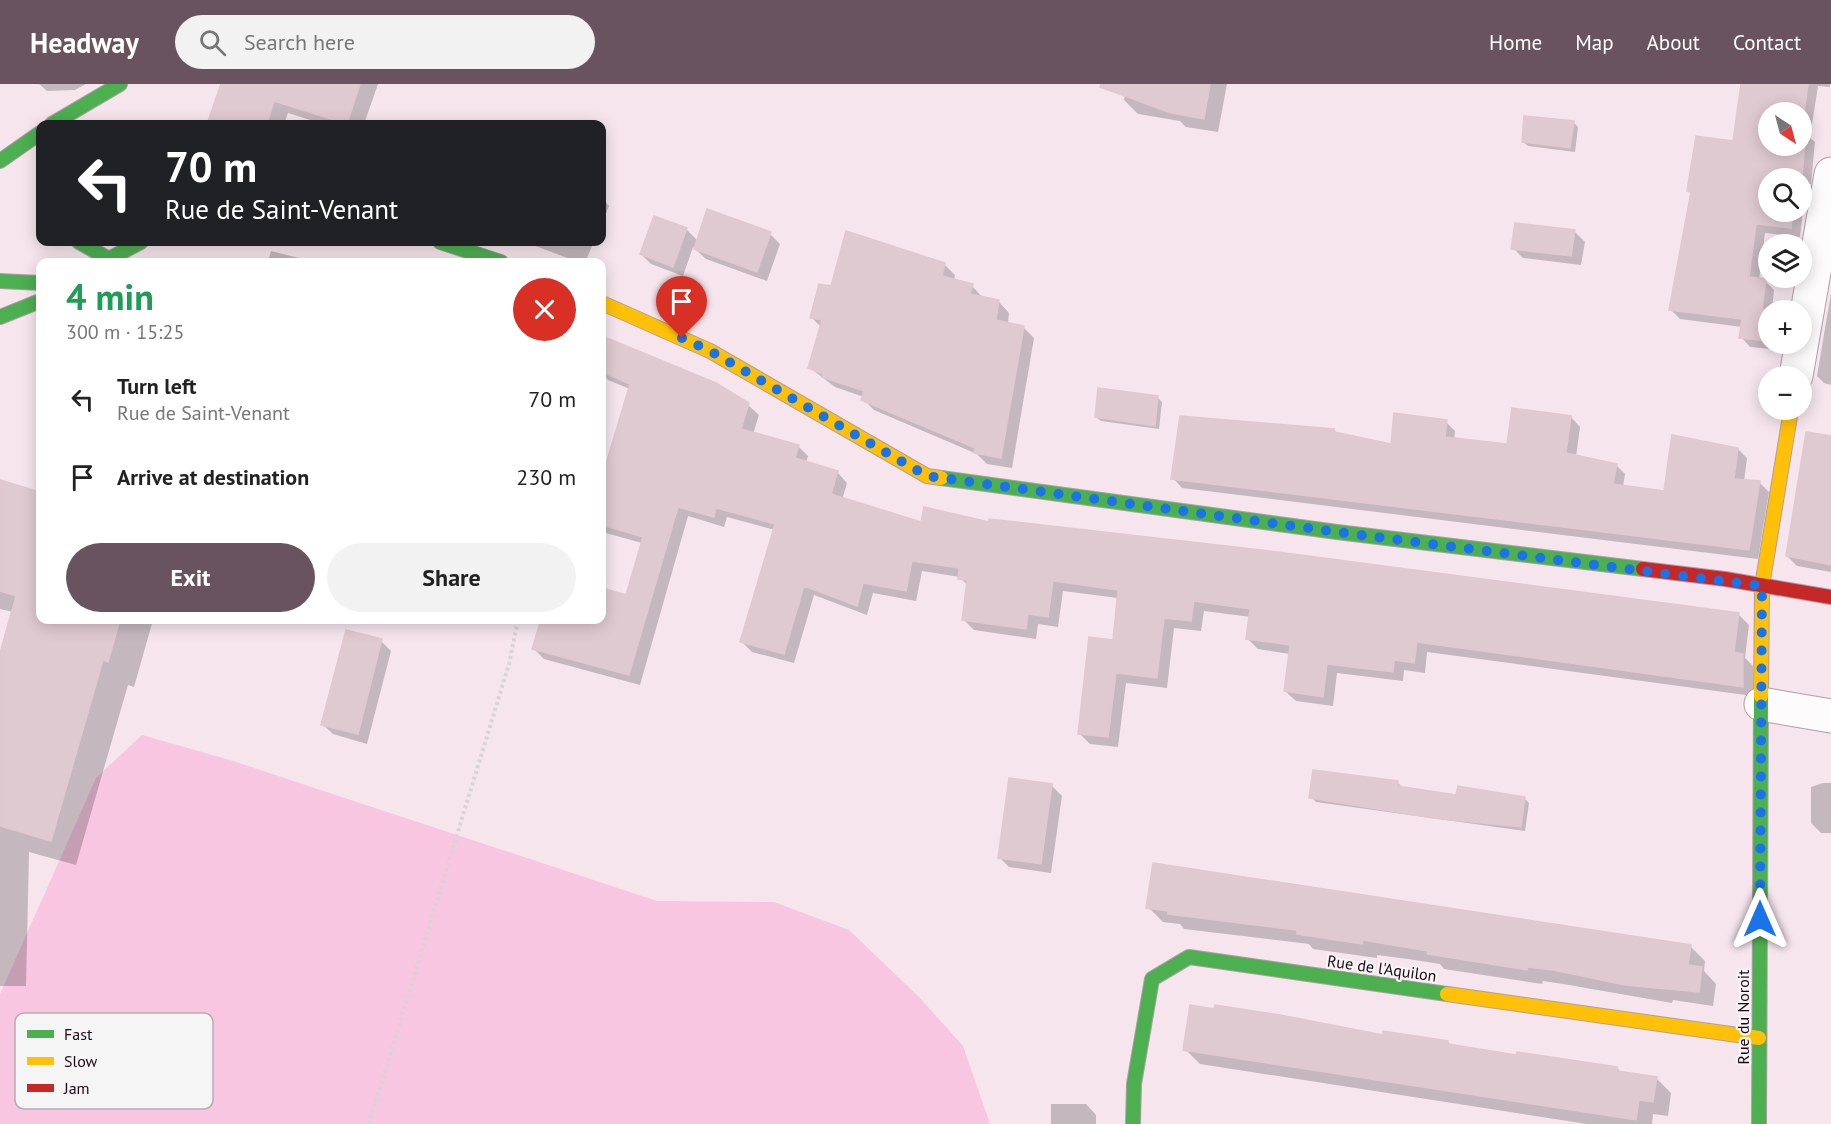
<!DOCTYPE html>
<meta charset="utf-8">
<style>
:root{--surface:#fff;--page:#f2f2f2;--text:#222;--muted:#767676;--accent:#69535f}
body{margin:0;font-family:"PT Sans",sans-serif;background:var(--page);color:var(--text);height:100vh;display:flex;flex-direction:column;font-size:22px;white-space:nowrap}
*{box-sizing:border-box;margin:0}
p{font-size:20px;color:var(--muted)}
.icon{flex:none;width:33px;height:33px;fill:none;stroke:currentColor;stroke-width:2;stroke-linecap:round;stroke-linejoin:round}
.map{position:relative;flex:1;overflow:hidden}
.details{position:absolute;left:36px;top:174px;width:570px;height:366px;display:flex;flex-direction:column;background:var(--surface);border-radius:12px;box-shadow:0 3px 15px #0003}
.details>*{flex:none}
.guide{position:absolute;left:36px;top:36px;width:570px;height:126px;border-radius:12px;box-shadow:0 3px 15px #0003;background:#202124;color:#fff;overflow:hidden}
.needle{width:39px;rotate:144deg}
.controls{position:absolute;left:1758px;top:18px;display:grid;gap:12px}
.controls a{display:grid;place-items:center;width:54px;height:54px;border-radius:50%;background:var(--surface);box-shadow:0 3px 15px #0003;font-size:30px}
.pin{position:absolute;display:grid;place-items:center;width:51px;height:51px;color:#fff;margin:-62px -26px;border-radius:50% 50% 50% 0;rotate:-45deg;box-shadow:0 0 6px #0007}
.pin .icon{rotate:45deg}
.me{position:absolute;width:66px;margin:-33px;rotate:0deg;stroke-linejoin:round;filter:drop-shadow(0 0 4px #0008)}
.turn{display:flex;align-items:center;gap:21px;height:126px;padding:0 30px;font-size:27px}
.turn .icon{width:78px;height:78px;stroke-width:2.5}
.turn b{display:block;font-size:42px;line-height:51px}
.round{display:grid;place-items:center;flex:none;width:63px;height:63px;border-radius:32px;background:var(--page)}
.overview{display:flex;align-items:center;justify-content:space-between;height:102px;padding:0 30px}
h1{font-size:36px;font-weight:800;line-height:45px;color:#1e9e55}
.cta{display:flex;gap:12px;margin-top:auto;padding:12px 30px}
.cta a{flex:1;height:69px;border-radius:36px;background:var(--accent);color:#fff;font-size:24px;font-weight:800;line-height:69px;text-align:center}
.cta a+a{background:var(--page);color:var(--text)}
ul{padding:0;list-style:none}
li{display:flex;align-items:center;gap:18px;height:78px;padding:0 30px}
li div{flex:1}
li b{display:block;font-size:22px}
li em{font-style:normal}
header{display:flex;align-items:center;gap:36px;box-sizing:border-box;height:84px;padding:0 30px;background:var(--accent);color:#fff}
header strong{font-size:28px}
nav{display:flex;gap:33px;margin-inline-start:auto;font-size:21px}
.search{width:420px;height:54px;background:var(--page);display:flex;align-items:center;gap:15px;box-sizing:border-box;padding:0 21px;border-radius:33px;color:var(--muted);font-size:22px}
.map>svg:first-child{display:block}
.green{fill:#f8c6e0}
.shadow{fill:#0003;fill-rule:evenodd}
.building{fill:#e0cad1;stroke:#e0c8cf;stroke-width:1.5}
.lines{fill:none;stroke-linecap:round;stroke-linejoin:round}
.street-casing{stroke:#b19da8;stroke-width:35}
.fast-casing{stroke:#b19da8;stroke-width:16}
.slow-casing{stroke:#b19da8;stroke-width:16}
.jam-casing{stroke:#b19da8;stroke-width:16}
.path{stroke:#d8d3d6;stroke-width:4;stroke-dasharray:3 3;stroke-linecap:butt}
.street{stroke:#fefbfc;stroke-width:33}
.fast{stroke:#4caf50;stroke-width:14}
.slow{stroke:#ffc107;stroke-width:14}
.jam{stroke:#c62828;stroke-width:14}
.route{stroke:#1a73e8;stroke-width:10;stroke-dasharray:0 18}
.labels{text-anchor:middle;stroke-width:4.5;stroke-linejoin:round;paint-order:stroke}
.street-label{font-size:16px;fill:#1d0513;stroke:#f5f5f5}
.key{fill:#f5f5f5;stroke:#b4adb1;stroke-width:1.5}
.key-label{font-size:16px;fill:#1d0513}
</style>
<header>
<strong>Headway</strong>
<div class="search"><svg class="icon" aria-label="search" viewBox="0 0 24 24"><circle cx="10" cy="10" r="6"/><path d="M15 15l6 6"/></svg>Search here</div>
<nav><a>Home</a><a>Map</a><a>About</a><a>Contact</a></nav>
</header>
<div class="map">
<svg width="1831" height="1040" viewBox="0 0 1831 1040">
<rect width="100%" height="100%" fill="#f6e5ed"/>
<!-- green -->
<path class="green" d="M142,651L230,676L657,817L774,818L849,846L919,913L963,962L990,1040H0V910L96,694Z"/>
<!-- shadow -->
<path class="shadow" d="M39,0H86L75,6L47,7Z
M222,0H378L364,40H323L288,29L284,40H208Z
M1127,0H1227L1218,48L1186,43L1180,37L1138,30L1124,16Z
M1742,0H1830V3L1818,2L1810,54L1815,58L1811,100H1806L1800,153L1765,149L1759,196L1765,197L1774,206L1772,226H1768V260H1791L1790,267L1750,263L1741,253L1742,243L1680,235L1671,226L1692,110L1688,107L1735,58ZM1768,28H1802V62H1768ZM1768,94H1802V128H1768Z
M1573,38L1578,43L1575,68L1528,62L1523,58Z
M602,114L609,122L602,140Z
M686,145L698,157L770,150L780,160L767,197L706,175L693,163L683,192L651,180L641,170Z
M1575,148L1585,158L1581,181L1523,174L1513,164Z
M525,158H594L585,178H578Z
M271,167L315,178H268Z
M944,180L955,191L954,197L972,202L983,214L999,218L1009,229L1008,240L1023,243L1034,254L1012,384L987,380L977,370L874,326L863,315L864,313L835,303L810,284L821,243L811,233L832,204Z
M1831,209V301L1824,299L1817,292Z
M606,256L748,321L759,331L753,350L798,362L808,372L806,379L837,388L847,399L842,416L922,440H990L1738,530L1749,541L1745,574L1753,582V612L1427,568L1425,589L1404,586L1403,597L1337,589L1333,622L1296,617L1285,607L1290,570L1258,565L1248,555L1251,533L1204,527L1201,547L1174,544L1167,604L1126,599L1118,663L1090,660L1080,650L1114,558L1118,514L1063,507L1058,543L1038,540L1036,555L974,546L964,536L968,502L960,493L922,487L916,517L873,509L867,531L814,511L794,579L752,568L741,557L775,446L727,433L724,443L688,432L640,601L544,575L534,565L542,536H602V505L627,513L642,459L602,448V387L605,388L630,305L608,296L602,289V272Z
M1157,313L1162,318L1159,345L1101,337L1096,333Z
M1571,333L1580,343L1576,373L1616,381L1625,390L1623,403L1665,408L1738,365L1747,374L1744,398L1760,399L1769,408L1758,475L1182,404L1173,394L1334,346L1338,350L1392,361L1446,338L1455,347L1454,356L1508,362Z
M1831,354V488L1797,482L1787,472Z
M0,398L40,409V536H153L134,603L128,601L76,781L29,768L26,902H0V574L13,528L0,525Z
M381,557L391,567L367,660L333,650L322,640Z
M1397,698L1402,703L1458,713L1524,714L1529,719L1525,747L1316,718L1311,713Z
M1823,699H1831V749H1821L1811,739V703Z
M1052,702L1062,712L1051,789L1009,783L999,773Z
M1148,823L1690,862L1705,877L1704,887L1716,900L1713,922L1673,916L1672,919L1569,901L1543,897L1542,900L1444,885L1440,880L1408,875L1377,871V874L1313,865L1309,860L1184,845L1180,840L1163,838Z
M1384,953L1448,958L1451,962L1518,973L1617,984L1621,989L1656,994L1671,1009L1668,1032L1653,1030L1652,1040H1587L1200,980L1185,965Z
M1051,1020H1086L1096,1031V1040H1051Z"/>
<!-- building -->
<path class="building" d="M221,0H360L347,40L274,17L267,40H207Z
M1101,0H1210L1204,35L1171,29L1100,3Z
M1741,0H1808L1802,43V28H1768V62H1802V46L1806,47L1802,92L1797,91V94H1768V128H1793L1791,144L1756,140L1749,193L1766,195L1762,225L1768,226V257L1739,254L1742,235L1669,226L1691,108L1687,107L1696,52L1733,57Z
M1524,32L1574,37L1570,64L1522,58Z
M707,125L771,148L757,188L694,165Z
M654,132L687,144L673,183L640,170Z
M1515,139L1575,146L1571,172L1511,165Z
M846,147L945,179L942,192L973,200L970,210L999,216L996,236L1024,242L1001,374L974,369L975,364L861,316L864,307L822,293L823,290L808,284L822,236L810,234L819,200L831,202Z
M602,252L716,299L749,319L741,345L799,361L795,374L838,387L831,410L921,438L924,423L989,438V435L1270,467L1739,529L1734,568L1743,570V603L1417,558L1414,579L1394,576L1393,588L1327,580L1323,613L1284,607L1290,561L1246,555L1250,525L1194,517L1191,537L1164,534L1157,594L1116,589L1108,653L1078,650L1089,553L1113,556L1118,506L1053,497L1048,533L1028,530L1026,545L962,536L967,496L958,495L959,484L912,477L906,507L863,499L857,522L804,502L784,570L740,558L775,440L716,424L714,433L678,423L629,591L532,565L541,536H602V504L626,511L643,453L602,441V393L630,300L602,288Z
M1098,304L1158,312L1155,342L1095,333Z
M1512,324L1571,332L1566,369L1617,380L1613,400L1664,407L1672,351L1738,364L1734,395L1760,397L1749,466L1171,395L1180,332L1334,345V348L1391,360L1394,329L1447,336L1445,353L1507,360Z
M1806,348L1831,352V481L1786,472Z
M0,396L40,408V536H120L108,578L103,576L51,757L0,742V569L16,512L0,507Z
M346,546L382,555L358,650L321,641Z
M1313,686L1398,697L1397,702L1456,711L1458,702L1525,713L1521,743L1433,734L1309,714Z
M1009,694L1052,700L1041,780L998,774Z
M1153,779L1691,861L1688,881L1702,883L1699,908L1625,901L1553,886L1528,883L1527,886L1427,870L1428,867L1392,861L1363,856L1362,860L1297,850V846L1168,830V827L1146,824Z
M1190,921L1214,925L1215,921L1280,931L1383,951V947L1448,957V960L1516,971L1517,968L1617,983V987L1657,993L1653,1018L1639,1016L1636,1036L1183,966Z"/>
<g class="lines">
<defs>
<path id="street" d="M1796,292L1831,90
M1761,620L1831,632"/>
<path id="fast" d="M52,40L120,0
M0,77L40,49
M79,158L109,175
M440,158L501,178
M103,178L141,158
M0,197L40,199
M0,233L40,217
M941,394L1337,448L1643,485
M1133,1040L1134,1000L1152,895L1189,873L1447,910
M1759,1040L1761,612"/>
<path id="slow" d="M602,219L710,267L927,392L941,394
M1761,612L1762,502L1791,326
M1447,910L1759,954"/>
<path id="jam" d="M1643,485L1725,495L1831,513"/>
</defs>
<!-- street casing -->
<use href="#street" class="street-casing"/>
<!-- fast casing -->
<use href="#fast" class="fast-casing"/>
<!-- slow casing -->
<use href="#slow" class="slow-casing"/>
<!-- jam casing -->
<use href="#jam" class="jam-casing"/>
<!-- path -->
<path class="path" d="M369,1040L509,580L518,536"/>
<!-- street -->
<use href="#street" class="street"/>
<!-- fast -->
<use href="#fast" class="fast"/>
<!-- slow -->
<use href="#slow" class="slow"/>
<!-- jam -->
<use href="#jam" class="jam"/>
</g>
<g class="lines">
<!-- route -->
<path class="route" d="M682,254L710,267L927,392L1337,448L1762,502L1760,835"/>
</g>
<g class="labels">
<!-- street labels -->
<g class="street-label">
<text transform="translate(1382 884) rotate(8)" y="6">Rue de l'Aquilon</text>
<text transform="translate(1743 933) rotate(-90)" y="6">Rue du Noroit</text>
</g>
</g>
<!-- legend -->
<rect x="15" y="929" width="198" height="96" rx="9" class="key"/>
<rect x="27" y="946" width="27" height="8" fill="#4caf50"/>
<rect x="27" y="973" width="27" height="8" fill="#ffc107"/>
<rect x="27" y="1000" width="27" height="8" fill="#c62828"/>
<g class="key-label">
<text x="64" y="956">Fast</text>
<text x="64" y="983">Slow</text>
<text x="64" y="1010">Jam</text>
</g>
</svg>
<div class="controls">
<a><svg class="needle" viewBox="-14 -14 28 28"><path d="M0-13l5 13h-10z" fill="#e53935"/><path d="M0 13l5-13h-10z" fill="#767676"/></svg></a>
<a><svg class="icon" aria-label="search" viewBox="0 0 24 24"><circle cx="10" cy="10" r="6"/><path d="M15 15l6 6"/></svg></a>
<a><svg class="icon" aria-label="layers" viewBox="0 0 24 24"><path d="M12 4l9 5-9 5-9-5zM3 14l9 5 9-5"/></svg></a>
<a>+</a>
<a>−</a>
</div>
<div class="pin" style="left:682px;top:254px;background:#d93025"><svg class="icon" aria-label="arrive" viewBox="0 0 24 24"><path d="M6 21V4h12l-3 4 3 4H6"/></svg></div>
<svg class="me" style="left:1760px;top:835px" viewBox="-20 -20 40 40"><path d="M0-17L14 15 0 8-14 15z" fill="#1a73e8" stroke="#fff" stroke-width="4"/></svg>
<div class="guide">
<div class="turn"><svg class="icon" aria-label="left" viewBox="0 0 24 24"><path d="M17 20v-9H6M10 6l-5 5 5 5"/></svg><div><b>70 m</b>Rue de Saint-Venant</div></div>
</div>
<section class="details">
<div class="overview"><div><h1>4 min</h1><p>300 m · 15:25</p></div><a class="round" style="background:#d93025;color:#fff"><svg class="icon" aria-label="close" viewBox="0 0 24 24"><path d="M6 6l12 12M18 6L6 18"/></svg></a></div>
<ul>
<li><svg class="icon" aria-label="left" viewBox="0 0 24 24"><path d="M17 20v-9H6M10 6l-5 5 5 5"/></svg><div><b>Turn left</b><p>Rue de Saint-Venant</p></div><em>70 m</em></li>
<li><svg class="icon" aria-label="arrive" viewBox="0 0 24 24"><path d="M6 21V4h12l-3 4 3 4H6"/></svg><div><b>Arrive at destination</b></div><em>230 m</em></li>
</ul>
<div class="cta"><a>Exit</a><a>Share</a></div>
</section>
</div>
